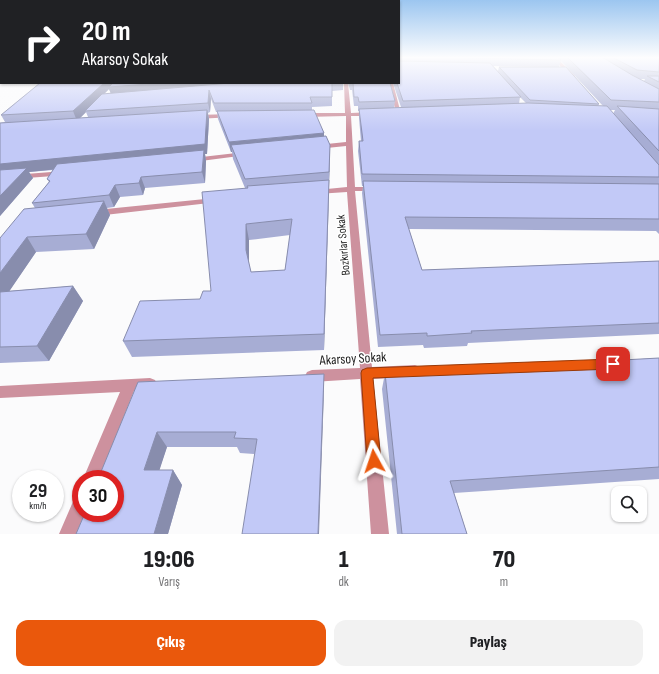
<!DOCTYPE html>
<html lang="tr">
<meta charset="utf-8">
<style>
:root{--surface:#fff;--page:#f2f2f2;--text:#202124;--muted:#757577;--accent:#ea580c}
body{margin:0;font-family:"Sofia Sans Condensed",sans-serif;background:var(--page);color:var(--text);height:100vh;display:flex;flex-direction:column;font-size:15px;white-space:nowrap}
*{box-sizing:border-box;margin:0}
p{font-size:13px;color:var(--muted)}
.icon{flex:none;width:22px;height:22px;fill:none;stroke:currentColor;stroke-width:2;stroke-linecap:round;stroke-linejoin:round}
.map{position:relative;height:534px;overflow:hidden}
.drawer{display:flex;flex-direction:column;background:var(--surface);flex:1}
.drawer>*{flex:none}
.top-card{position:absolute;left:0px;top:0px;width:400px;height:84px;box-shadow:0 1px 3px #0004;background:#202124;color:#fff;overflow:hidden}
.buttons{position:absolute;left:611px;top:486px;display:grid;gap:8px}
.buttons a{display:grid;place-items:center;width:36px;height:36px;border-radius:8px;background:var(--surface);box-shadow:0 1px 3px #0004;font-size:20px}
.speed{position:absolute;left:12px;top:470px;display:flex;gap:8px;font-size:20px;font-weight:700;text-align:center}
.speed>*{display:grid;place-content:center;width:52px;height:52px;border-radius:50%;background:var(--surface);box-shadow:0 1px 3px #0004;line-height:1}
.speed small{font-size:10px;font-weight:400}
.speed .limit{border:6px solid #d22;background:#fff;color:#111}
.pin{position:absolute;display:grid;place-items:center;width:34px;height:34px;color:#fff;margin:-17px;border-radius:8px;box-shadow:0 2px 6px #0006}
.me{position:absolute;width:44px;margin:-22px;rotate:355deg;stroke-linejoin:round;filter:drop-shadow(0 0 3px #0008)}
.turn{display:flex;align-items:center;gap:14px;height:84px;padding:0 16px;font-size:18px}
.turn .icon{width:52px;height:52px;stroke-width:2.5}
.turn b{display:block;font-size:28px;line-height:34px}
.eta{display:flex;justify-content:space-evenly;align-items:center;height:68px;text-align:center}
.eta b{font-size:24px;font-weight:800;line-height:28px}
.cta{display:flex;gap:8px;margin-top:auto;padding:8px 16px}
.cta a{flex:1;height:46px;border-radius:12px;background:var(--accent);color:#fff;font-size:16px;font-weight:800;line-height:46px;text-align:center}
.cta a+a{background:var(--page);color:var(--text)}
.map>svg:first-child{display:block}
.lines{fill:none;stroke-linecap:round;stroke-linejoin:round}
.street{fill:#cd919e;fill-rule:evenodd}
.wall{fill:#a7add4;fill-rule:evenodd}
.shaded-wall{fill:#888dad}
.building{fill:#c2c9f7;stroke:#888dad;fill-rule:evenodd}
.route{fill:#ea580c;stroke:#983908}
.labels{text-anchor:middle;stroke-width:3;stroke-linejoin:round;paint-order:stroke}
.street-label{font-size:12px;fill:#1e1e1e;stroke:#fff}
.near-street-label{font-size:14px;fill:#1e1e1e;stroke:#fff}
</style>
<div class="map">
<svg width="659" height="534" viewBox="0 0 659 534">
<rect width="100%" height="100%" fill="#fbfbfc"/>
<g class="lines">
<!-- street -->
<path class="street" d="M552,57H556L575,76V78H571Z
M0,74H1V76H0Z
M344,83H348L351,113L372,112L375,114L372,116H351L355,187H377L381,189L377,191H355L372,367L415,365L420,367L421,371L420,375L415,377L373,379L389,534H371L360,379L312,382L307,380L305,376L307,372L312,370L360,368L347,192L317,194L313,192L317,190L347,187L346,146L317,149L314,147L317,145L346,142V116L304,117L301,115L304,113H345Z
M389,83H393L401,114L396,113Z
M232,114L235,116L234,117L196,119L193,117L196,115Z
M245,152L248,154L247,155L193,162L189,160L193,158Z
M64,171H67V175L0,180V176Z
M215,198L219,200L218,202L96,216L92,213L96,210Z
M150,378L155,380L157,384L155,388L134,391L99,479H83L120,392L0,398V386Z
M81,495V513H85L77,534H59L75,497Z"/>
</g>
<!-- wall -->
<path class="wall" d="M399,57H602L604,58V57H659V234L656,231L409,229L422,270L659,261V334L468,343L467,346L424,348L423,345L378,347L362,193L363,186H362L358,151L359,141H361L359,118V111H358V106H354L352,90H350L348,83H390L395,101L394,108L401,107L393,83H399ZM561,61L603,106H598L599,104L559,67ZM493,66L555,67H499L498,71ZM640,79H645L644,81ZM520,97L526,103L519,104ZM610,110H615L613,114Z
M40,83H343V90L332,91V106L312,107V110L324,133V136L330,145L324,350L132,357L123,341L200,299L211,291L245,188L233,159L232,152H231L218,119L217,112H216L211,99L210,112L208,113L209,119L207,154H205L206,161L205,183L145,188L143,195L120,197L114,207L107,208L110,215L94,249L36,252L9,291L73,286L83,301L49,361L0,363V238L35,208L32,203L49,182L47,179L53,170L29,172L33,178L0,216V123L5,122L1,115ZM109,89L111,94H104ZM86,112L88,117L80,118ZM290,235L285,270L251,272L249,264V240Z
M659,358V479L454,493L467,534H397L382,389L385,373Z
M138,382L324,391L254,454L240,453L237,447H167L159,470H173L182,485L168,534H76Z"/>
<!-- shaded-wall -->
<path class="shaded-wall" d="M104,83H261L112,96L109,89L87,111H85L86,112L77,121L73,111Z
M209,90L211,99L210,112L208,103Z
M207,110L209,119L207,154H205L206,161L205,183L202,172L204,154L29,172L33,178L0,216V164Z
M324,133V143L231,145L232,152H231L229,142Z
M330,145V159L329,187V172Z
M141,177L145,188L143,195L139,183Z
M329,180V195L324,350V334Z
M115,185L120,197L114,207L109,195Z
M104,201L110,215L94,249L86,234Z
M246,224L249,240V265L246,250Z
M27,237L36,252L0,305V273Z
M73,286L83,301L49,361L37,346Z
M324,374V391L319,534H318Z
M157,432L167,447L155,484L144,470Z
M173,470L182,485L168,534H154Z"/>
<!-- building -->
<path class="building" d="M0,57H1V68H0Z
M429,57H559L561,60Z
M567,57H602L632,75L659,89V102L611,100Z
M612,57H659V72L637,70Z
M399,59L400,61L490,63L521,97L403,101L397,83H399Z
M499,67H566L599,104L530,100Z
M647,76H659V82Z
M40,83H104L73,111L1,115Z
M113,83H162L109,87Z
M230,83H332V97H310L312,103H214L209,90L208,103L85,111L102,94Z
M353,83H390L395,101L359,102L358,97H354Z
M528,103L607,106L659,165V177L362,174L359,141H363L359,109Z
M617,106L659,109V151Z
M207,110L205,144L0,164V123Z
M314,110L324,133L229,142L217,111Z
M326,136L330,145L329,172L245,179L231,145Z
M204,150L202,172L141,177L139,183L115,185L109,195L32,203L50,181L47,179L57,164Z
M27,168L0,196V170Z
M329,180L324,334L123,341L140,301L200,299L203,291H211L202,192L248,188L247,186ZM292,219L285,270L251,272L246,250V224Z
M363,181L659,184V219L405,217L422,270L659,261V323L471,331L472,333L427,336V333L380,335Z
M104,201L86,234L27,237L0,273V238L24,209Z
M73,286L37,346L0,347V292Z
M659,358V467L450,481L467,534H402L385,373Z
M324,374L318,534H242L257,439L234,438L236,432H157L144,470H173L154,534H76L85,513H115V479H98L138,382Z"/>
<!-- sky -->
<linearGradient id="sky" x2="0" y2="1"><stop stop-color="#9cc6f0"/><stop offset="0.44" stop-color="#fdfdfe"/><stop offset="1" stop-color="#fdfdfe" stop-opacity="0"/></linearGradient>
<rect width="659" height="131" fill="url(#sky)"/>
<!-- route -->
<path class="route" d="M613,359L617,360L619,364L617,367L613,369L373,378L381,461L379,466L374,468L369,466L367,461L361,373L362,370L367,368Z"/>
<g class="labels">
<!-- street labels -->
<g class="street-label">
<text transform="translate(343 245) rotate(-95)" y="4">Bozkırlar Sokak</text>
</g>
<!-- near-street labels -->
<g class="near-street-label">
<text transform="translate(353 358) rotate(-3)" y="5">Akarsoy Sokak</text>
</g>
</g>
</svg>
<div class="buttons">
<a><svg class="icon" aria-label="search" viewBox="0 0 24 24"><circle cx="10" cy="10" r="6"/><path d="M15 15l6 6"/></svg></a>
</div>
<div class="speed"><div>29<small>km/h</small></div><div class="limit">30</div></div>
<div class="pin" style="left:613px;top:364px;background:#d93025"><svg class="icon" aria-label="arrive" viewBox="0 0 24 24"><path d="M6 21V4h12l-3 4 3 4H6"/></svg></div>
<svg class="me" style="left:374px;top:461px" viewBox="-20 -20 40 40"><path d="M0-17L14 15 0 8-14 15z" fill="#ea580c" stroke="#fff" stroke-width="4"/></svg>
<div class="top-card">
<div class="turn"><svg class="icon" aria-label="right" viewBox="0 0 24 24"><path d="M7 20v-9h11M14 6l5 5-5 5"/></svg><div><b>20 m</b>Akarsoy Sokak</div></div>
</div>
</div>
<section class="drawer">
<div class="eta">
<div><b>19:06</b><p>Varış</p></div>
<div><b>1</b><p>dk</p></div>
<div><b>70</b><p>m</p></div>
</div>
<div class="cta"><a>Çıkış</a><a>Paylaş</a></div>
</section>
